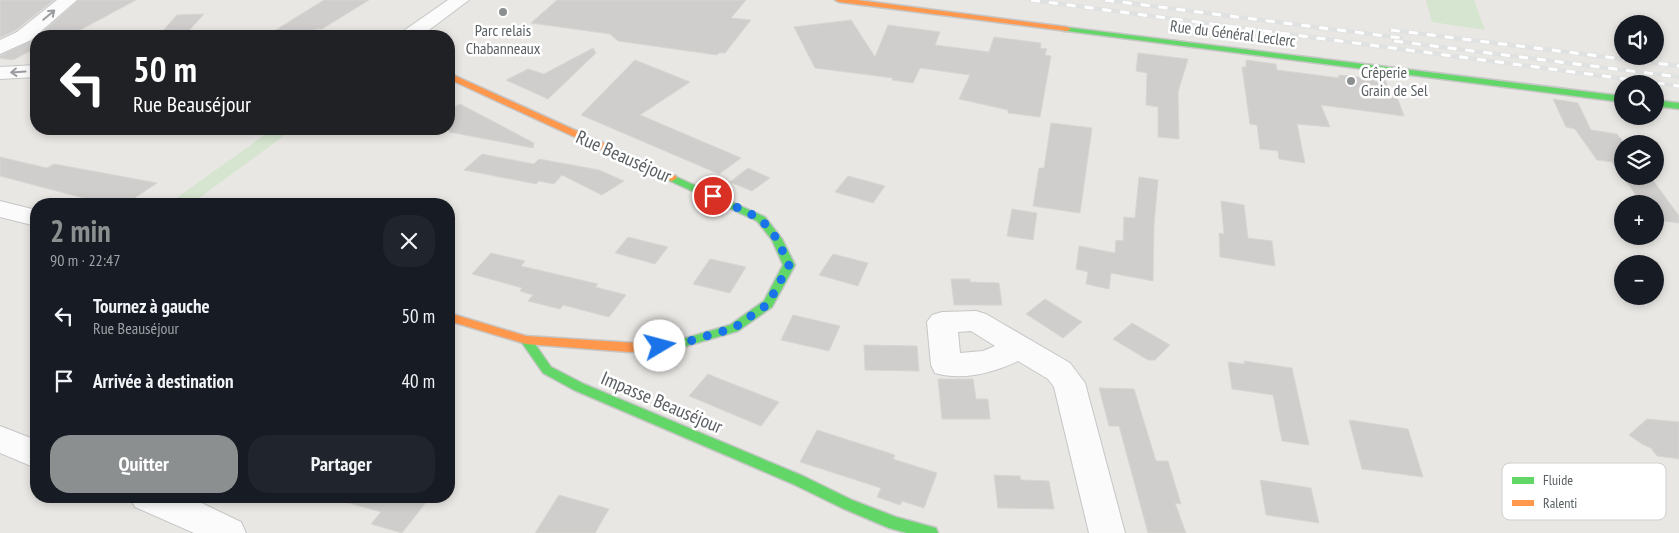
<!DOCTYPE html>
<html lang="fr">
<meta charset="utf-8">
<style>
:root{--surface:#171b24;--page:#20242c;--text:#f1f3f6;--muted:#9ea1a6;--accent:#8b8f90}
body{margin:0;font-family:"PT Sans Narrow",sans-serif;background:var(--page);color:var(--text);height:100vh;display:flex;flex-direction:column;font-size:19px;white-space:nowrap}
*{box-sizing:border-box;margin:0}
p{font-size:16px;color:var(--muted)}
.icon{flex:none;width:28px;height:28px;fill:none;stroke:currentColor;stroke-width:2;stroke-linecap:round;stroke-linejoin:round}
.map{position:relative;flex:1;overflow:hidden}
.drawer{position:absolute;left:30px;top:198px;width:425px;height:305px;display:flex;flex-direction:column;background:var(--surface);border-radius:20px;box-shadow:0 2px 8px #0003}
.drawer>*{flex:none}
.top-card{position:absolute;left:30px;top:30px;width:425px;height:105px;border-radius:20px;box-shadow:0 2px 8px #0003;background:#202124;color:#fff;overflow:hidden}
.fabs{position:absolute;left:1614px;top:15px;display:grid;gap:10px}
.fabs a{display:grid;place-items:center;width:50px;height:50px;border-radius:50%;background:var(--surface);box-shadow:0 2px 8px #0003;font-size:25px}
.pin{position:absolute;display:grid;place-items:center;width:42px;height:42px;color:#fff;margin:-21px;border:2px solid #fff;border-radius:50%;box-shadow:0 1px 5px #0007}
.me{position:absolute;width:55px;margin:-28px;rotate:82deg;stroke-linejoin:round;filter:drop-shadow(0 0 4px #0008)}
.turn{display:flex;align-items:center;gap:18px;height:105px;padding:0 20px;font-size:22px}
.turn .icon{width:65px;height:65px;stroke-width:2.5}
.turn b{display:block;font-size:35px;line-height:42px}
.round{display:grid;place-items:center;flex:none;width:52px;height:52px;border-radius:20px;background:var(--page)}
.overview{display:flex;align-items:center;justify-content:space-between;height:85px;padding:0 20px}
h1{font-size:30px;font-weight:800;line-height:38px;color:var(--accent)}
.action{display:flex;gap:10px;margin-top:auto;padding:10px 20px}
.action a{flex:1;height:58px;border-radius:20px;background:var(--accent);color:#fff;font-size:20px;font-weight:800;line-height:58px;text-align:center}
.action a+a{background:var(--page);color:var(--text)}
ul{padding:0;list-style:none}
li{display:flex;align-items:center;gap:15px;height:65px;padding:0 20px}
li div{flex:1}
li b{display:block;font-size:19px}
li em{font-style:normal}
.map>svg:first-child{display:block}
.green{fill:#d5e5cf}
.building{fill:#d0cecc;stroke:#d8d6d3}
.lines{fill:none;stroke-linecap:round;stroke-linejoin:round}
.street-casing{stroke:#c5c6c6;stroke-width:2}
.fast-casing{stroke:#c5c6c5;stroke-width:3}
.slow-casing{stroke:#c5c6c5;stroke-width:3}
.street{fill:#fcfbfb;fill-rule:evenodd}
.fast{fill:#63d668;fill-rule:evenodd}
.slow{fill:#ff974d;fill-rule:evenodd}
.rail-casing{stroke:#e0e1e1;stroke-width:4.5}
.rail{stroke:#fff;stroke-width:3;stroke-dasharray:9;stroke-linecap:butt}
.oneway{stroke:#9a9d9f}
.route{stroke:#1a73e8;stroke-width:9;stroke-dasharray:0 16.2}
.poi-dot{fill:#8b8f90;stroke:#fff;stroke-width:2}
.labels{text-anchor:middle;stroke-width:5;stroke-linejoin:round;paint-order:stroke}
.far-poi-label{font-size:16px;fill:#595f62;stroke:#fff}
.far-street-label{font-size:16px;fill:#595f62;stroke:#fff}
.street-label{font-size:19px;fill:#595f62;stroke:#fff}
.key{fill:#fff;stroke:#cdcfd0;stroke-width:1}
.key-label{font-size:14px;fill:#595f62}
</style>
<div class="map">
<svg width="1679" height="533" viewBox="0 0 1679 533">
<rect width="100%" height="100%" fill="#e9e7e4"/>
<!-- green -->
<path class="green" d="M1426,0H1474L1485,30L1432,22Z
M273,129H293L191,204H168Z"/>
<!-- building -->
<path class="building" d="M0,0H54L16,30L0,38Z
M79,0H136L69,36H38Z
M324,0H369L322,29H316L305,36L274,31Z
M557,0H746L731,18L751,20L725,53H719L717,55L618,41L610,34L531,23Z
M204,14L184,36H158L177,15Z
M851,20L875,57L888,25L940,32L935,45L989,52L994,37L1041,43L1040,48L1047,49L1045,55L1051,56L1040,117L1008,113V110L959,99L970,75L920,68L913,83L892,80L893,78L815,68L794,27Z
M36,38V48L13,60L0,58V56Z
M593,48L596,53L548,99L506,80L528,69L544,74Z
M1138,53L1188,59L1178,92L1179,139L1158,137V107L1146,105L1147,73L1136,71Z
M635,60L690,82L640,115L741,158L719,174L581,115Z
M1246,60L1276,64L1277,70L1339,78V75L1385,80L1391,94H1396L1404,116L1321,105L1330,127L1297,124L1305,163L1279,159L1278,151L1260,149L1257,125L1250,124L1242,67H1246Z
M1553,99L1578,103L1591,130L1617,134L1625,144H1622V176H1650L1679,216V223L1655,220V204H1642L1631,188L1612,162L1597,160L1575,129L1566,127Z
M460,104L534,143L533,148L449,132V110Z
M1051,123L1092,128L1080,213L1033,206L1039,168H1044Z
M482,154L534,164L539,159L599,170L624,181L602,195L562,175L554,184L539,181L536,184L464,170Z
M0,157L47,168L54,164L157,183L130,201L125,200L120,204H106L0,176Z
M748,168L770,178L752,191L730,182Z
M848,176L885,186L873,203L835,192Z
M1139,177L1158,180L1154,225L1153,281L1111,273L1109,289L1086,284L1088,272L1076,269L1079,246L1115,253L1116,240L1123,241L1124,217L1135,218Z
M1221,201L1244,205L1248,238L1272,241L1275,266L1220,257L1219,233L1224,234Z
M1012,209L1037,213L1033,240L1007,236Z
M628,237L668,247L655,264L615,253Z
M491,253L525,261L521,266L598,284L595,287L626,295L609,317L563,305L560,309L528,301L533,295L520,291L522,288L472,274Z
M833,254L868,263L858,286L819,275Z
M710,259L746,267L730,293L693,284Z
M951,279H970V282L999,283L1002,305H954Z
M1045,299L1082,322L1063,338L1026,314Z
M793,315L840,326L829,351L781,340Z
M1132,323L1170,345L1155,360H1148L1113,339Z
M864,345L917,346L919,371L865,370Z
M1244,361L1292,368L1309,445L1282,441L1273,395L1232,389L1228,362L1245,364Z
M708,374L720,379L779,402L761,426L689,396Z
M938,379H973L976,399H988L990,419H942Z
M1099,388L1134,389L1156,461H1168L1181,504L1175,503L1186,533H1148L1119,426H1109Z
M1647,419L1679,422V459L1657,456L1651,448L1642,444L1629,435Z
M1349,420L1408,429L1423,477L1362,469Z
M817,430L895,455L893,459L937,473L924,508L902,501L900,505L877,497L881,488L800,462Z
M994,475L1020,476L1021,480L1049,481L1054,509L998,508Z
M1260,480L1311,488L1319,523L1266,515Z
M559,495L609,509L595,533H535Z
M346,496H431L402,533L371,524L381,512L345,502Z"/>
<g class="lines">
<defs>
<path id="street" d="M57,0H77L31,40L0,54V40L17,32Z
M448,0H469L421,36H399L402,32Z
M36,65V77L0,79V67Z
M0,201L36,210V226L0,217Z
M976,311L986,314L1070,363L1085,383L1125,533H1089L1054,387L1048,379L1018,361C993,373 963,381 935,373L931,365L927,322L932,315L942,312ZM971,331L995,346L983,351L960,353L958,332Z
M0,426L36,440V468L0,453Z
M129,496H187L241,522L246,533H194L135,507Z"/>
<path id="fast" d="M1064,27L1622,96V102L1067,31H1064Z
M1655,100L1679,103V109L1655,106Z
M672,175L765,217L782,239L795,265L772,307L738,331L676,349L647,351L643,350L641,347L643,344L676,341L730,325L764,301L783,265L772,240L757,221L668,180L667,178Z
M526,336L530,337L551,367L584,384L803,476L852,500L896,517L936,528L938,533H907L889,528L842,508L793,484L574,390L543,373L520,340L522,337Z"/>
<path id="slow" d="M835,0H857L1067,27L1071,29L1067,31L839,2Z
M449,73L676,176L677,178L672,181L668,180L449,79Z
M449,313L526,336L651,344L653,347L651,350L629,352L526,344L449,321Z"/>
</defs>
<!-- street casing -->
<use href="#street" class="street-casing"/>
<!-- fast casing -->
<use href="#fast" class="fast-casing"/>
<!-- slow casing -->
<use href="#slow" class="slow-casing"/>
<!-- street -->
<use href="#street" class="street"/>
<!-- fast -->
<use href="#fast" class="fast"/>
<!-- slow -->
<use href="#slow" class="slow"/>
<defs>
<path id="rail" d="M1031,0L1679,86
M1105,0L1401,38
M1391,30L1679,66
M1394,41L1679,77"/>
</defs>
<!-- rail casing -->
<use href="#rail" class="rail-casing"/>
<!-- rail -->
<use href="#rail" class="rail"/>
</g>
<!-- one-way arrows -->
<defs><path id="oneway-shaft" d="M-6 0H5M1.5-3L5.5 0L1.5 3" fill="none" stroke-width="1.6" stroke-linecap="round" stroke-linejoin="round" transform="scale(1.25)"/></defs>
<g class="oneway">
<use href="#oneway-shaft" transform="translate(49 15) rotate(-40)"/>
<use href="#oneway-shaft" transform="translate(18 72) rotate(176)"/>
</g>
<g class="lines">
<!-- route -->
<path class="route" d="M660,346L676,345L734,328L768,304L789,265L777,239L761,219L713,196"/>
</g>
<!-- markers -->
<g class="poi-dot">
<circle cx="503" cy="12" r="5"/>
<circle cx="1351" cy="81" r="5"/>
</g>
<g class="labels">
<!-- far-poi labels -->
<g class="far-poi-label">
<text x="503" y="36">Parc relais<tspan x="503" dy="18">Chabanneaux</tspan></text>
<text x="1361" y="78" text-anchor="start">Crêperie<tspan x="1361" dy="18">Grain de Sel</tspan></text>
</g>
<!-- far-street labels -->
<g class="far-street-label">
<text transform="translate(1233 33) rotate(7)" y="6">Rue du Général Leclerc</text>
</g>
<!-- street labels -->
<g class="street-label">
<text transform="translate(624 156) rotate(24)" y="7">Rue Beauséjour</text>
<text transform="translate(662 402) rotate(23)" y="7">Impasse Beauséjour</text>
</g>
</g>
<!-- legend -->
<rect x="1502" y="463" width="164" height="57" rx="8" class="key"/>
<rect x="1512" y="477" width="22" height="7" fill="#63d668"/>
<rect x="1512" y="500" width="22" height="6" fill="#ff974d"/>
<g class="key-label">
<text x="1543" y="485">Fluide</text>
<text x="1543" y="508">Ralenti</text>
</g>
</svg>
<div class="fabs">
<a><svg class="icon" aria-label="sound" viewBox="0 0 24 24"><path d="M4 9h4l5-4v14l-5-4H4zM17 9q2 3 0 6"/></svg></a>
<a><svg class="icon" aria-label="search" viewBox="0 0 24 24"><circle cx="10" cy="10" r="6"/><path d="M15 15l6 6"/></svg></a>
<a><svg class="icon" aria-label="layers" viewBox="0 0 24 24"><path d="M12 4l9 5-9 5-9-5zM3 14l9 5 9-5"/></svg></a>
<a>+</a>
<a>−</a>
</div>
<div class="pin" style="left:713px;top:196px;background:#d93025"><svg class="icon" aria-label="arrive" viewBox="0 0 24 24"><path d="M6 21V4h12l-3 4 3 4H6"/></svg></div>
<svg class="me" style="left:660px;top:346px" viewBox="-20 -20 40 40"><circle r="19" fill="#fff"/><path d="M0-13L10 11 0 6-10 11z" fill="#1a73e8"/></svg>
<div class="top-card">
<div class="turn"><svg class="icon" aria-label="left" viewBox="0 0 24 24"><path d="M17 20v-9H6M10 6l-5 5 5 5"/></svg><div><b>50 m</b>Rue Beauséjour</div></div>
</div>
<section class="drawer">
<div class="overview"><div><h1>2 min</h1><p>90 m · 22:47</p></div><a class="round"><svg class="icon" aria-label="close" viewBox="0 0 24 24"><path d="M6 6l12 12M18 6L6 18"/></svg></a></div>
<ul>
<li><svg class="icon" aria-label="left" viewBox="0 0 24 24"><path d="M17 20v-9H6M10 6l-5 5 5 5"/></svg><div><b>Tournez à gauche</b><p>Rue Beauséjour</p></div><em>50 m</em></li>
<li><svg class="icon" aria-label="arrive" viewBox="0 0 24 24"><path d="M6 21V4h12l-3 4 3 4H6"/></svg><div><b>Arrivée à destination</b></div><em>40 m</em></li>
</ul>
<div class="action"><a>Quitter</a><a>Partager</a></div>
</section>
</div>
